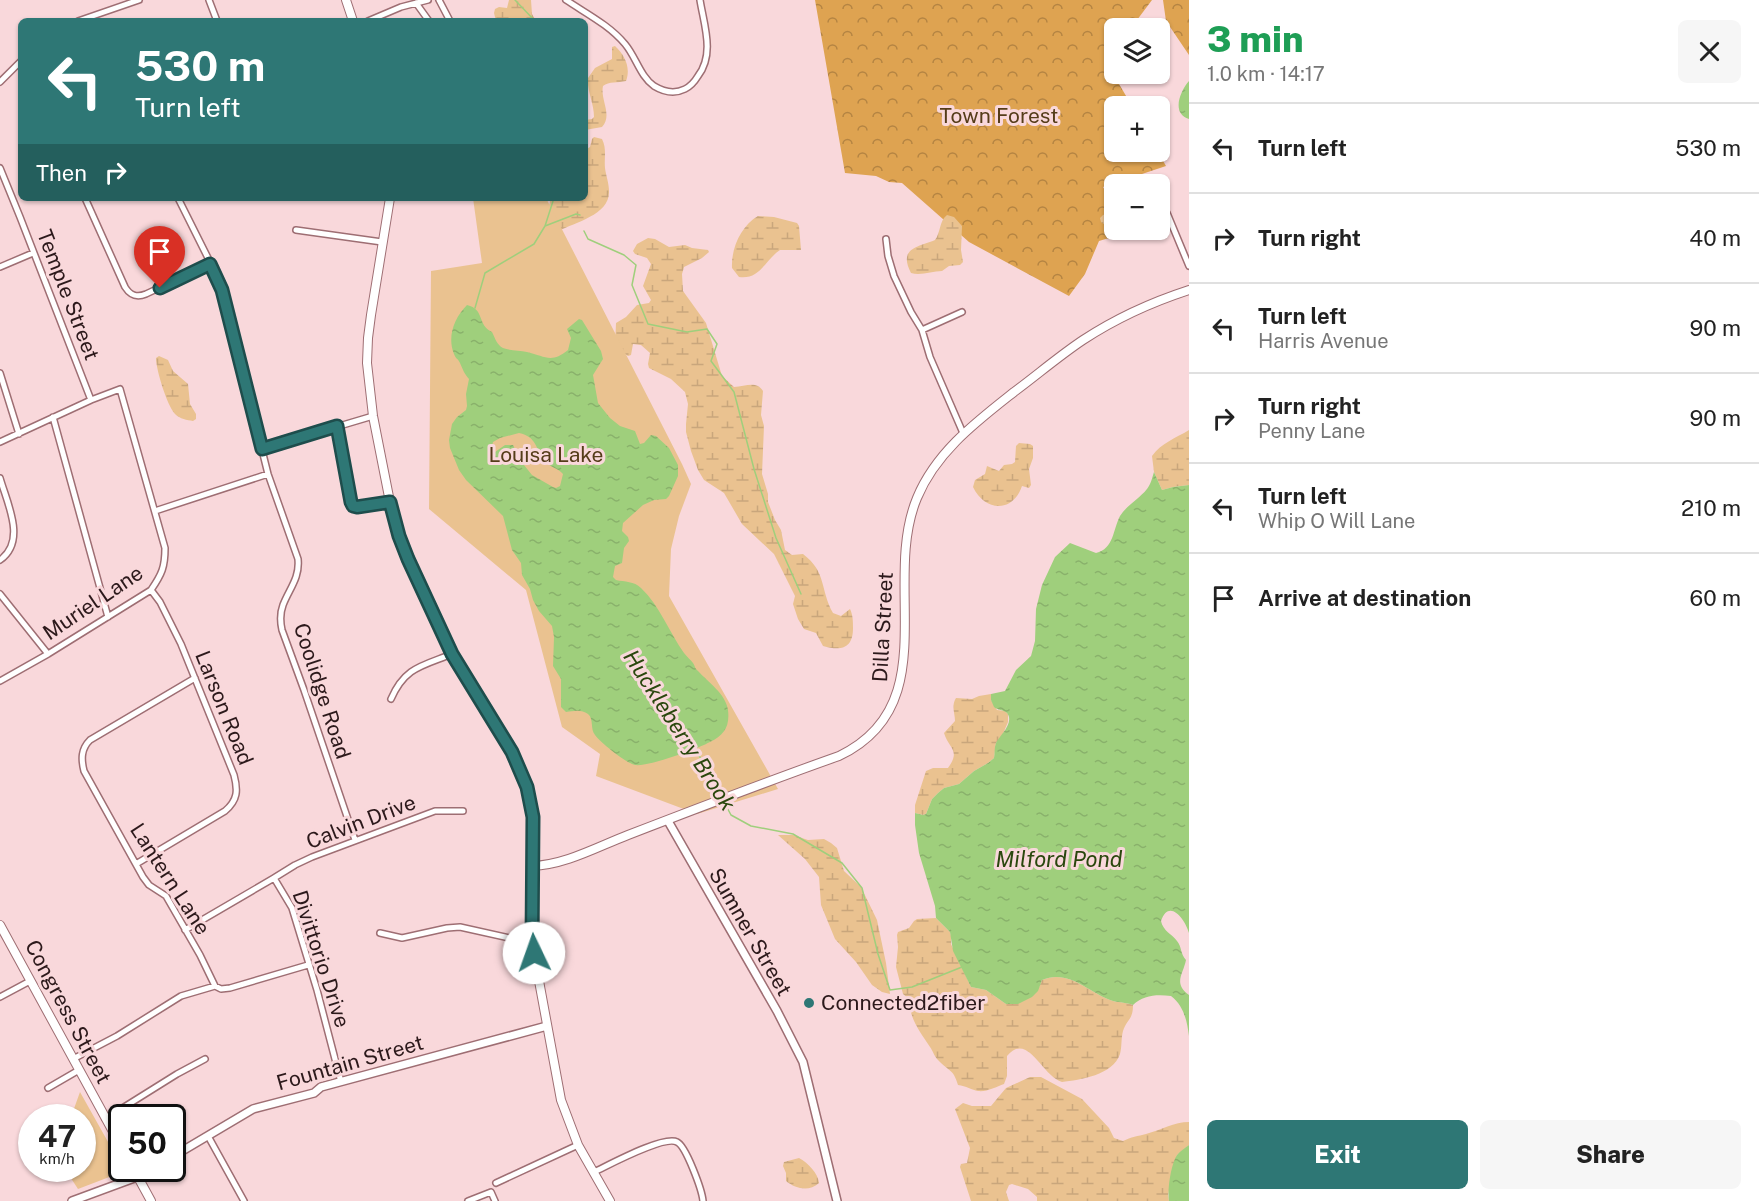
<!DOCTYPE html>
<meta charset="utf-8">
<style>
:root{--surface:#fff;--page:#f6f6f6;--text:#222;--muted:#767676;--line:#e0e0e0;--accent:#2e7775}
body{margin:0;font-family:"Public Sans",sans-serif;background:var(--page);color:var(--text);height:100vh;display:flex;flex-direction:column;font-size:22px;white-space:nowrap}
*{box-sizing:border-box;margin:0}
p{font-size:20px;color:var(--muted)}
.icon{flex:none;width:33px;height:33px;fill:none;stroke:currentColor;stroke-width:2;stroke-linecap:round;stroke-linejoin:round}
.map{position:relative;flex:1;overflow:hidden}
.details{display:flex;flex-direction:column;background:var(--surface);width:570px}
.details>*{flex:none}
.top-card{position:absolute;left:18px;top:18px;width:570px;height:183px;border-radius:9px;box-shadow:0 2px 4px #0004;background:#2e7775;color:#fff;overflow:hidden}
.controls{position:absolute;left:1104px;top:18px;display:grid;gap:12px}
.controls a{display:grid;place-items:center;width:66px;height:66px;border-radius:9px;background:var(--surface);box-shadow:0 2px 4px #0004;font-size:30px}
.speed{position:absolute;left:18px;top:1104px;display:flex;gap:12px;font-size:30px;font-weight:700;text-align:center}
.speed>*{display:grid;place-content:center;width:78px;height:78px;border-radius:50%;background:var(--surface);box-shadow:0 2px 4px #0004;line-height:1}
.speed small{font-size:15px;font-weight:400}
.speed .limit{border:3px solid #111;border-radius:9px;background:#fff;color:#111}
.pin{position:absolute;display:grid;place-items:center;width:51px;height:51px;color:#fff;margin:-62px -26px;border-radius:50% 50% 50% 0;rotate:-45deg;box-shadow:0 0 6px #0007}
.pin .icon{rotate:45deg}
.me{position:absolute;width:66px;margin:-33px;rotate:357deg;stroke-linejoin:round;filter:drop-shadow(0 0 4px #0008)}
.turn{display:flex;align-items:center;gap:21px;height:126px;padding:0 18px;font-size:27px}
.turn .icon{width:78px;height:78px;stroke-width:2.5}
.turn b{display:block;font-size:42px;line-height:51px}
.then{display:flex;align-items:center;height:57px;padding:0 18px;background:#0003;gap:12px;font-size:22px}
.round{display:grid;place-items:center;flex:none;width:63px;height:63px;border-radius:9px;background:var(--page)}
.headline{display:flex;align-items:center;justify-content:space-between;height:102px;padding:0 18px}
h1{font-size:36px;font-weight:800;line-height:45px;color:#1e9e55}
.cta{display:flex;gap:12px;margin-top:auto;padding:12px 18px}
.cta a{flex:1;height:69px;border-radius:9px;background:var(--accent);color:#fff;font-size:24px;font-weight:800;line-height:69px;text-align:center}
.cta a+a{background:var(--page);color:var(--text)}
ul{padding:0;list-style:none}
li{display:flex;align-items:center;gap:18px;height:90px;padding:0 18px;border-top:2px solid var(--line)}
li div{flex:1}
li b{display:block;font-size:22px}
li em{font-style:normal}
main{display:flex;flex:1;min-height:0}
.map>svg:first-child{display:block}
.forest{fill:url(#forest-crowns)}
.wetland{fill:url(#wetland-marsh)}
.green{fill:#eac290}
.water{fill:url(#water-ripples);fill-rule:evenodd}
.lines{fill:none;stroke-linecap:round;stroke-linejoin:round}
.stream{stroke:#9fcf7c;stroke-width:1.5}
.minor-casing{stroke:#9e6e73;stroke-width:8}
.tertiary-casing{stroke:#9e6e73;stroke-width:10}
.secondary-casing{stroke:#9e6e73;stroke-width:10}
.minor{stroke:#fff;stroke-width:5}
.tertiary{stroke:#fff;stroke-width:7}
.secondary{stroke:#fff;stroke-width:8}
.route-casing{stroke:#1e4d4c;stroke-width:15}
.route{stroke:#2e7775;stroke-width:10}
.poi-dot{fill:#2e7775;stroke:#f9d8db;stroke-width:2}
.labels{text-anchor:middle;stroke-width:6;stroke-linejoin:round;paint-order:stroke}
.park-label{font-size:21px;fill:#553c19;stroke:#f9d8db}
.street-label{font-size:21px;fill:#2c191b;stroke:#f9d8db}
.poi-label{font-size:21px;fill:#2c191b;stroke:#f9d8db;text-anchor:start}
.water-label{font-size:22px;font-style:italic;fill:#2a470d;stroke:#f9d8db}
</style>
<main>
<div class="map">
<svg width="1189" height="1201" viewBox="0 0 1189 1201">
<defs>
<pattern id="forest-crowns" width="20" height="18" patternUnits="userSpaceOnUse" patternTransform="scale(1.5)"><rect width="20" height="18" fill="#dea351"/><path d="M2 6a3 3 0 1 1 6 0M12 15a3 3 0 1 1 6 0" fill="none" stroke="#b48442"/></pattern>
<pattern id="wetland-marsh" width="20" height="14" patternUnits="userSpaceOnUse" patternTransform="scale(1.5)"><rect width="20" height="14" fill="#eac290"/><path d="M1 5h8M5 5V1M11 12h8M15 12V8" fill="none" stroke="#c9a67c"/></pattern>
<pattern id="water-ripples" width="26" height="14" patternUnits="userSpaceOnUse" patternTransform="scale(1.5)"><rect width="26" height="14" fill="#9fcf7c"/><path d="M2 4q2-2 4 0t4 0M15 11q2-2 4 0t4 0" fill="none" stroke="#89b16b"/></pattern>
</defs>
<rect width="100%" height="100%" fill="#f9d8db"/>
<!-- forest -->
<path class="forest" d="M815,0H1152L1131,28H1114V50L1106,62L1132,106H1114V152H1158L1166,166L1103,187L1114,205V230L1132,231L1099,241L1085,274L1069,296L969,242L902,183L889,182L876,176L845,173Z
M1163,0H1189V55L1166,21Z"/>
<!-- wetland -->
<path class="wetland" d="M509,0H531L532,14L536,21H496L494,13L495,9L499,7L507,8Z
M615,46C625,55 631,68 626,81C618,83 609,81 603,86C600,100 613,115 602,127L585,130V120L592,119L594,117C594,103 587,92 588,78L595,68L612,59V47Z
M594,137L602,139C607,149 604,158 605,168C606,176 609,183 609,191C610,215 575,222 559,231L545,220L551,198H585V150L590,147L592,139Z
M1114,211V230H1142L1141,232C1127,239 1112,230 1101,222L1100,218L1103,215Z
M947,215L954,217L962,226L961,250L963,262L960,265L949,266L942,271C932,271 921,276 911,273C898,248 918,247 935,240C941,232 939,221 947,215Z
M758,216L774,217L797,223L799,226L801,250H780C765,260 760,280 739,277L732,268C731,248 741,226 758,216Z
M648,238L655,239L669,247L685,245L692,248L708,250L709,252L702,258L684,267L682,274L683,291L706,323L722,376L734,387C745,387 756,380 763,391L761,415L764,426L762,474L768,494V502L775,520L781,530L785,550L792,555L803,554C827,572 820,590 833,613L841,616L850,609C853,615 853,622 853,628C853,649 841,651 823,646L816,633L804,629L798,619L793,604L795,596L774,554L742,524L724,493L704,480L698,470L691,451L686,432V424L688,404L685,392L671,379L649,368L648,364L650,353L641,345L633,344L631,355L628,356L615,347L616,323L626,317L637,305L649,303L651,300L643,286L651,264L647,258L635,254L633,251L637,244Z
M159,356L168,360L173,371L188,384L190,404L196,414V419L193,421C187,420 180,419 175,414C167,405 156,370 156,358Z
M1189,430V485L1173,487L1162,490L1154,472L1152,456C1161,443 1176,438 1189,430Z
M1019,443L1030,444L1033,446V458L1029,469L1031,485L1029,488L1022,486C1013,513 985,512 973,487L975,480L985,474L987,466L999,471L1004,465L1012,464L1015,462L1016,446Z
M991,694V700L997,710L1005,711L1008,714V722L1002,736L996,743L994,758L988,763L974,771L959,784L944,788L938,793L932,799L926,814L923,815L915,813V805L926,771L933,768H948C961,750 949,749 944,733L955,721C955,713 951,706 956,698L972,699L979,696Z
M778,835H793L808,840L824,839L831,843L837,848L844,871L861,887L877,920L886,963L890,994L882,992L872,985L856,962L835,939L821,905L819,877L805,859Z
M936,918L950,932L951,936V944L971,987L986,990L1006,1004L1039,987L1042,980C1068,969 1087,991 1110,1000C1118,1003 1126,1002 1133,1005C1133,1020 1127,1019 1123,1031C1121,1038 1122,1047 1120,1054C1113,1075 1080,1080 1062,1082C1041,1075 1028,1031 1007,1056V1076L1004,1084C996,1087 987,1092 978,1091C972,1090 966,1086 958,1085C953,1068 949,1072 938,1060C934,1056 933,1051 930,1047C919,1030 910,1020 909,999L903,994L896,967L898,947L897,935L898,932L909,928L914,921L917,919Z
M1030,1077H1041L1082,1099L1109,1128L1114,1138L1123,1141C1131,1137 1138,1136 1146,1134C1161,1130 1174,1122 1189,1122V1145L1177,1155L1168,1195L1169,1201H1037V1197L1028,1189L1012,1184L1009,1185L1006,1192L1009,1201H971L960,1167L961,1164L967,1163L970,1148L955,1109L963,1103L972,1106H991L1006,1088Z
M799,1158C808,1163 818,1173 819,1183C809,1192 796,1189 786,1181V1173L783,1166L784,1162Z"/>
<!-- green -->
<path class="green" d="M473,198H546L682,464L691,484L679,516L671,549L669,596L778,789L697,814L596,776L600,754L562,727L526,590L429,509L431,271L482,263Z
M80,1092L121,1165L122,1168L125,1171L78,1189L65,1169L82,1168V1118L71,1117Z"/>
<!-- water -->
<path class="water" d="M1189,81V119C1171,114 1180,91 1189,81Z
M467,305C485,309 477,325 492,332C495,338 497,345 503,348C511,351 520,350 527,352C545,356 551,364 568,350L571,338L567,329L579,319L582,320L601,351L603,359L593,375L598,403L610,418L620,426L635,431L640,444L644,443L651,435L656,436L669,448L678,465V476L669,496L666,499L654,500L643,505L623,523L622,531L628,537L629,541L624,548L622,563L615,566L613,577L616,580C625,582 634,581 641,588C660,606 669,632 684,653C687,657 691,660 693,663C696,668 694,667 698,671C708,682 726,694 728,710C730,727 724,735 710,742C697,749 648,767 635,765C626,763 601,743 595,735C590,729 594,719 588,714C581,709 574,711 566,712L561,707V679L553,666L554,637L552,626L539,611L533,600L530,589L522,575L521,563L512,550L503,516L466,480L459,470L450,448L449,440L452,424L457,417L466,410L467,406L466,394L469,379C464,373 463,370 460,363C457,357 457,361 454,354C447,337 454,318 467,305ZM519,433C537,437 535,448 544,460C549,467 558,468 563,474L560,486L556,488L553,487L532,475L520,460L513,445H505L495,452L491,450L493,442L500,438Z
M1154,472L1162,490L1173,487L1189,485V933C1185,919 1169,898 1161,921C1163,931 1172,934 1177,941C1182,947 1180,953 1186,960C1183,975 1173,983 1189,995V1036C1187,1021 1184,1006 1171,996C1157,994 1143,995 1133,1005C1126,1002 1118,1003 1110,1000C1087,991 1068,969 1042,980L1038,991L1032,997L1018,1004H1006L986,990L971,987L953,951L950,932L936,918L935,906L919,853L915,825V813L923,815L926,814L932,799L938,793L944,788L959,784L974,771L988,763L994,758C995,753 994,748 996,743C999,736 1015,723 1007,713C1004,710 997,710 994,707L991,700V694L1005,691L1016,670L1031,656L1035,641L1036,609L1042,585L1055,557L1070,543L1096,553C1114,549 1113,529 1120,516C1127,505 1139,499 1147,489C1151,484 1152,478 1154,472Z
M1189,1145V1201H1169C1167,1190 1171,1164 1177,1155C1180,1151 1185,1148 1189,1145Z"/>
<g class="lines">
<!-- stream -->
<path class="stream" d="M515,0L535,21
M545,226L576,214L580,215
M584,231L588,239L624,255L636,265L632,285L648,324L687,332L707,329L717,344L711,361L734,392L754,469L776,538L801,594
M475,308L485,273L534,244L545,226L554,198
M694,746L720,795
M724,802L731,815L751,826L793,834L842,863L862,888L878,954L890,990L912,987L962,967"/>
<defs>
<path id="minor" d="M209,0L217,21
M439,0L450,21
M566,0C587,14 609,25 625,44C636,57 640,76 654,86C664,92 675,94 685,89C691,86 695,81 698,76C715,54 704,25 700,0
M416,3L429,21
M78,21L139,0
M368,21L401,7L428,0
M0,82L21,61
M0,168L20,217L91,400
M85,198L125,287C130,295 136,298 146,294L210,264
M178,198L217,276L222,290L268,474L298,559C300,578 289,589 283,605C280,613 280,621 282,630L304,690L355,840
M1160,217L1167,213L1189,266
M296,230L382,242
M886,239L888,256L894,276L911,312L922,330L930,357L963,433
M0,267L33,253
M922,330L962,312
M0,373L19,434
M53,417L108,617
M337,426L351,502L353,506L357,507L390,502
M0,442L91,400L120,389L165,548C165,567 162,574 151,590L48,654L0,681
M262,449L373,416
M0,478C7,503 27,541 0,560
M155,511L268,474
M0,594L48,654
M195,678L90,740C81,749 81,759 84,771L143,877L149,885L166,896L200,955L215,986
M391,699C405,667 422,666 452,654
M136,864L225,811C238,800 238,790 234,775L181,644L160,602L151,590
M274,878L295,865L312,857L435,811H463
M185,930L274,878L292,908L317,990L341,1082
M380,933L402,938L447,928L460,927L532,943
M0,997L30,981
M73,1059L117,1036L181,996L215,986L221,989L230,988L308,965
M48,1088L79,1070
M105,1119L177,1074L205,1059
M208,1136L244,1201
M594,1172C609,1165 664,1135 677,1142C686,1146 702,1190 703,1201
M496,1183L578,1145
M468,1201L491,1192L495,1201"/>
<path id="tertiary" d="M668,821L777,1011L803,1062L837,1201
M172,1157L253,1109L314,1093L321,1087L547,1026
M72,1201L137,1177L152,1168"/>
<path id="secondary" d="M346,0L353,21
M390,198L371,315L368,338L367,363L373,416L390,502L399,536L408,559L452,654L512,752L527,787L533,817L532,943L561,1100L578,1145L610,1201
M532,866C565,865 597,847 628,835C698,808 768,781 839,756C946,705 881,584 917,498C936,452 976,422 1014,392C1037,375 1059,356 1083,340C1115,319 1152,302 1189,290
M0,925L122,1148
M133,1168L151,1201"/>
</defs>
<!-- minor casing -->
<use href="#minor" class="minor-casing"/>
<!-- tertiary casing -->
<use href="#tertiary" class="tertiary-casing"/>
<!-- secondary casing -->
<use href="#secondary" class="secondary-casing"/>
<!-- minor -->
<use href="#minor" class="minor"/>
<!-- tertiary -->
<use href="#tertiary" class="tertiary"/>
<!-- secondary -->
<use href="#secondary" class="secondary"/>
</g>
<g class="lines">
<defs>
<path id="route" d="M160,288L210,264L222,290L262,449L337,426L351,502L353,506L357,507L390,502L399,536L408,559L452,654L512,752L527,787L533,817L532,943L534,953"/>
</defs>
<!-- route casing -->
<use href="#route" class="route-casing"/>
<!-- route -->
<use href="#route" class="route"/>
</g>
<!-- markers -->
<circle class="poi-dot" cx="809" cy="1003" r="6"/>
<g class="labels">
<!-- park labels -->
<g class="park-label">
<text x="999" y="123">Town Forest</text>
<text x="546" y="462">Louisa Lake</text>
</g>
<!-- street labels -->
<g class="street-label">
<text transform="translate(68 295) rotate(69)" y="7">Temple Street</text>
<text transform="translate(93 603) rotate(-34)" y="7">Muriel Lane</text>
<text transform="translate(883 627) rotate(-87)" y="7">Dilla Street</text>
<text transform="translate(322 691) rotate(72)" y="7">Coolidge Road</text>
<text transform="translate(224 708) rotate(68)" y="7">Larson Road</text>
<text transform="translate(361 822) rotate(-21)" y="7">Calvin Drive</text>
<text transform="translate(170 879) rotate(57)" y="7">Lantern Lane</text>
<text transform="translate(750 932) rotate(60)" y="7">Sumner Street</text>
<text transform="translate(321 959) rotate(72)" y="7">Divittorio Drive</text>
<text transform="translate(68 1012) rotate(62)" y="7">Congress Street</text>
<text transform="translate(350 1063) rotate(-16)" y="7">Fountain Street</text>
</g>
<!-- poi labels -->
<g class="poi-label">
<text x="821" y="1010">Connected2fiber</text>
</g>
<!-- water labels -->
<g class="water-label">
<text transform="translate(680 730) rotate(57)" y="8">Huckleberry Brook</text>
<text x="1059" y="867">Milford Pond</text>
</g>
</g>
</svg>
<div class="controls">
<a><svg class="icon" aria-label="layers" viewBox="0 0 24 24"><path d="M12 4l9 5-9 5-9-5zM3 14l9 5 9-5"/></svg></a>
<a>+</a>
<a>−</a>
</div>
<div class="speed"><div>47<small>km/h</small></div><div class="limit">50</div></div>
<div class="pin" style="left:160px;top:288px;background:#d93025"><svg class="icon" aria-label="arrive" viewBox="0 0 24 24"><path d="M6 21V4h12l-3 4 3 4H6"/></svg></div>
<svg class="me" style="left:534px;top:953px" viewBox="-20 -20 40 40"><circle r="19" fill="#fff"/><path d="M0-13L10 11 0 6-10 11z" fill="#2e7775"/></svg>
<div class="top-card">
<div class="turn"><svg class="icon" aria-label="left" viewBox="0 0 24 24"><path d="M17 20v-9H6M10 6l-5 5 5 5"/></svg><div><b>530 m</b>Turn left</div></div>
<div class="then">Then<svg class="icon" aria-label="right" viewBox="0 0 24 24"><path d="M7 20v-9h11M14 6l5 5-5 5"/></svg></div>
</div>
</div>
<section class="details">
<div class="headline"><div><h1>3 min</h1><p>1.0 km · 14:17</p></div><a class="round"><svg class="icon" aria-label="close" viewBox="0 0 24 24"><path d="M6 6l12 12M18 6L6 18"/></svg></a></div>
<ul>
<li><svg class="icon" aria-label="left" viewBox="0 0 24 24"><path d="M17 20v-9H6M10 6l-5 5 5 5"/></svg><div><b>Turn left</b></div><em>530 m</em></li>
<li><svg class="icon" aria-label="right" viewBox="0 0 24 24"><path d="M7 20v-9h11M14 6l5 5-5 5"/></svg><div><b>Turn right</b></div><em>40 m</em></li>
<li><svg class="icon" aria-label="left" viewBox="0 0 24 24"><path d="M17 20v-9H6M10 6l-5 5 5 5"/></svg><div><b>Turn left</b><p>Harris Avenue</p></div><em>90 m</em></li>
<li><svg class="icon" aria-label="right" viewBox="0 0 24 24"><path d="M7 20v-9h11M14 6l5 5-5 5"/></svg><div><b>Turn right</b><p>Penny Lane</p></div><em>90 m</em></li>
<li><svg class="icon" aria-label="left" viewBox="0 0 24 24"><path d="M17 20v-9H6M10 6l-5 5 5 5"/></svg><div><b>Turn left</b><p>Whip O Will Lane</p></div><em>210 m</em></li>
<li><svg class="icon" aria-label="arrive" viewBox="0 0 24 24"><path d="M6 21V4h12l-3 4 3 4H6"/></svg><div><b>Arrive at destination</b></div><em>60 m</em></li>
</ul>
<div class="cta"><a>Exit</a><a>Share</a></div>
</section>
</main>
